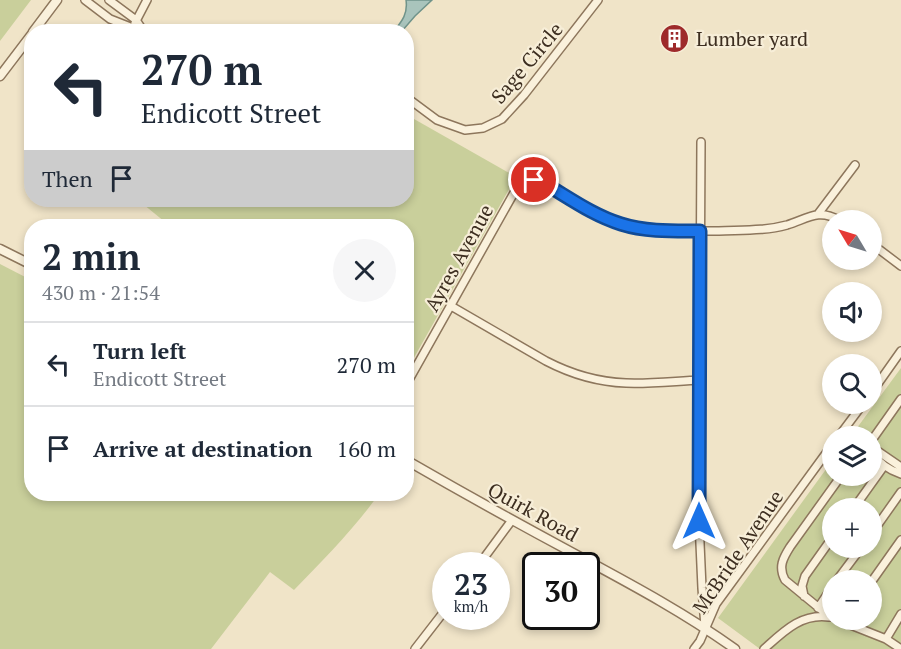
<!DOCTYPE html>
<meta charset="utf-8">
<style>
:root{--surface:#fff;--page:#f6f6f7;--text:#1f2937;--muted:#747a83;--line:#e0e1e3}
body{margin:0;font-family:"PT Serif",serif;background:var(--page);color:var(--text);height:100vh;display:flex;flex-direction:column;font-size:22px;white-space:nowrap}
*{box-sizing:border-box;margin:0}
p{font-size:20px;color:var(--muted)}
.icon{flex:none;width:33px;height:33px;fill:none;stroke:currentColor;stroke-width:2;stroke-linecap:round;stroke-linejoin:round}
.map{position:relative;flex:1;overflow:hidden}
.sheet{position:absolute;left:24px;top:219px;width:390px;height:282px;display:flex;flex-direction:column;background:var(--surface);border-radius:24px;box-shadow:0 3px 9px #0003}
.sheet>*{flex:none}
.banner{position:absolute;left:24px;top:24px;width:390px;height:183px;border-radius:24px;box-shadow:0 3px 9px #0003;background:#fff;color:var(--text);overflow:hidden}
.needle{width:39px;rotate:308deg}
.buttons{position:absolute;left:822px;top:210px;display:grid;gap:12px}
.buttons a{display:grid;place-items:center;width:60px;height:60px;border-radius:50%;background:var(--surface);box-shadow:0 3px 9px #0003;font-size:30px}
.speed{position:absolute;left:432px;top:552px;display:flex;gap:12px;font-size:30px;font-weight:700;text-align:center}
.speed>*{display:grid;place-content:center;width:78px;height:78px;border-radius:50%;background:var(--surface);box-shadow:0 3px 9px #0003;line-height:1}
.speed small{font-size:15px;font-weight:400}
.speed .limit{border:3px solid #111;border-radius:9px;background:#fff;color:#111}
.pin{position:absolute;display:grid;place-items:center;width:51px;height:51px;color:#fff;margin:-26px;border:3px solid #fff;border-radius:50%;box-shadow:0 2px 6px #0007}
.me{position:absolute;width:66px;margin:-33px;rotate:0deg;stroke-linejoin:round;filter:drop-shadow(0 0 4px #0008)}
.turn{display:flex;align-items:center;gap:21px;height:126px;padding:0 18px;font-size:27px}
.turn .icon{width:78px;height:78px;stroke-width:2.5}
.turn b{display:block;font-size:42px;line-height:51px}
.then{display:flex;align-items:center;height:57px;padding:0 18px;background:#0003;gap:12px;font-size:22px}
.round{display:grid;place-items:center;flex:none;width:63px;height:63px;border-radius:32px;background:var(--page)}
.overview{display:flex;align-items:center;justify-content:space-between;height:102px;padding:0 18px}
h1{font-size:36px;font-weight:700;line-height:45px}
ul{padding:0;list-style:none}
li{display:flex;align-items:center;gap:18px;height:84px;padding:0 18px;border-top:2px solid var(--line)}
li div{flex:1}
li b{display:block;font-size:22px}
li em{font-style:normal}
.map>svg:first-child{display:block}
.green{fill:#c9cf9b;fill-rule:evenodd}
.water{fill:#a9c4bc;stroke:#6f938a;stroke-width:1.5}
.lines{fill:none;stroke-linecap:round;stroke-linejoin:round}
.minor-casing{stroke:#8d765c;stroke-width:10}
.tertiary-casing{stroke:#8d765c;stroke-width:11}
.minor{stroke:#faf1dc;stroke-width:7}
.tertiary{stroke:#faf1dc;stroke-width:8}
.route-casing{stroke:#114b97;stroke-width:15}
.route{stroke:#1a73e8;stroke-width:10}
.labels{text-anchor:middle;stroke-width:4.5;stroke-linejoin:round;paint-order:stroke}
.poi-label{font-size:20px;fill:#3d2e20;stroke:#f7eed8;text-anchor:start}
.street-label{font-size:20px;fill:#3d2e20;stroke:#f7eed8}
</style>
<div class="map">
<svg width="901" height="649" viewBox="0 0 901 649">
<rect width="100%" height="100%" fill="#f0e4c8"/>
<!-- green -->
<path class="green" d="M0,0H31L0,41Z
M407,115L516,177L407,370L406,226H162L165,222L138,200H406Z
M0,264L31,280L32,494H379C354,529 324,559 294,590L270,572L211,649H0Z
M901,368V649H760L718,618L832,461V476H872V436H851ZM832,508H872V548H832ZM832,580H872V620H832Z"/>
<!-- water -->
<path class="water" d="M406,0H432L415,16L402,31H394C402,21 408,14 406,0Z"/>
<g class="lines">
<defs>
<path id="minor" d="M85,0L110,19L143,32
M109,0L136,20L144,32
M135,23L147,0
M406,97L437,120L465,130L483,128L502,119L524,95L598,0
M701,142L699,521L702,588L705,627
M818,214L855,165
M872,244L901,266
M451,306L546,361C571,374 598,382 626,383C650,384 676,381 700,380
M406,385L515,191C522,182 531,179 542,182C575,202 606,224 646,229C670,232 695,231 719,231C742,230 765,231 787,225C807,219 818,208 839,220
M872,392L901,351
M839,436L863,404
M872,440L901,399
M872,448L876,450L901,467
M872,453C879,463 889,470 901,474
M854,508L884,466
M872,533L901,492
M478,566L512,520
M837,580L861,548
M872,581L901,540
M804,596L802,586L805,576L832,538
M818,608L832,587
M830,617L785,580C778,567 783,558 790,547L841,476
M838,620L886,639L901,649
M886,639L901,614
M415,649L446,609
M694,649L700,641L716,604L832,445
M764,649C783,632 801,613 829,617"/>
<path id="tertiary" d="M33,32L57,0
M0,76L32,34
M0,249L32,265
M406,460C458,490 510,519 562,547C621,579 681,610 735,649"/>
</defs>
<!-- minor casing -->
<use href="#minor" class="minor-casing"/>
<!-- tertiary casing -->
<use href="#tertiary" class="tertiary-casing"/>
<!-- minor -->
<use href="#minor" class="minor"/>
<!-- tertiary -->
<use href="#tertiary" class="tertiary"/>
</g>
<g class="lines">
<defs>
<path id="route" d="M534,180L542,182C568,197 592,215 621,224C646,232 674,231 700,231L699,521"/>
</defs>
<!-- route casing -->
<use href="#route" class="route-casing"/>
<!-- route -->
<use href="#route" class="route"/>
</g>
<!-- icons -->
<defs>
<symbol id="building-disc" viewBox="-11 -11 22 22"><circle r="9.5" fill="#9e2a2b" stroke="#f7eed8"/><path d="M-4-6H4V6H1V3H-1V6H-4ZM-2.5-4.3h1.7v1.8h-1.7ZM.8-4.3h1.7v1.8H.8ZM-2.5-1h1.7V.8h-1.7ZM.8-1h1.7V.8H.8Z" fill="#fff"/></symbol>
</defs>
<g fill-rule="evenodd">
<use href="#building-disc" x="658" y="22" width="33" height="33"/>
</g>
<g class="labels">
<!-- poi labels -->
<g class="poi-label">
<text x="696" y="46">Lumber yard</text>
</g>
<!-- street labels -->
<g class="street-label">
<text transform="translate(527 63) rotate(-50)" y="7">Sage Circle</text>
<text transform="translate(459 258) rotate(-61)" y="7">Ayres Avenue</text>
<text transform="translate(533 512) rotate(29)" y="7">Quirk Road</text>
<text transform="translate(738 552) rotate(-56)" y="7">McBride Avenue</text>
</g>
</g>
</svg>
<div class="buttons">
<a><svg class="needle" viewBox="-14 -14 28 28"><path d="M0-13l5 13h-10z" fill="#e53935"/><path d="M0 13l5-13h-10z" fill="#747a83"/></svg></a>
<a><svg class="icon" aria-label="sound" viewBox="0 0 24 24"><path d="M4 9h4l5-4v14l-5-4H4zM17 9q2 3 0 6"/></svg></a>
<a><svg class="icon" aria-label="search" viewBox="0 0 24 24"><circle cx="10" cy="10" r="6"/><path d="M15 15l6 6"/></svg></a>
<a><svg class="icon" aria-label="layers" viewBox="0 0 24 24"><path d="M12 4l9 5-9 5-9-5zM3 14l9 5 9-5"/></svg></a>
<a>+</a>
<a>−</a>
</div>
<div class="speed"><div>23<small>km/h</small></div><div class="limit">30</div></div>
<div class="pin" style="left:534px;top:180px;background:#d93025"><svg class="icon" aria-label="arrive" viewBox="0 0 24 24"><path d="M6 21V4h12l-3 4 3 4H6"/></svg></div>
<svg class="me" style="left:699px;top:521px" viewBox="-20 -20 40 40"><path d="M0-17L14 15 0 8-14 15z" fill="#1a73e8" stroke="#fff" stroke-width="4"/></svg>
<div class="banner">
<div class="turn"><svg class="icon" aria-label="left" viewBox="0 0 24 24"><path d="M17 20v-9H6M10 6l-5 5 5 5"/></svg><div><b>270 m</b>Endicott Street</div></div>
<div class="then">Then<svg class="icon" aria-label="arrive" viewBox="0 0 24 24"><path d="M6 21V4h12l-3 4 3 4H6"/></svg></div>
</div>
<section class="sheet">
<div class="overview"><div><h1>2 min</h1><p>430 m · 21:54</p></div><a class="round"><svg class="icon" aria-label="close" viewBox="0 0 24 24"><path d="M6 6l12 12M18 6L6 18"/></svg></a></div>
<ul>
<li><svg class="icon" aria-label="left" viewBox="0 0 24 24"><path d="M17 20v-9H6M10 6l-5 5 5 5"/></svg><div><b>Turn left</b><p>Endicott Street</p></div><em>270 m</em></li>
<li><svg class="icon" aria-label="arrive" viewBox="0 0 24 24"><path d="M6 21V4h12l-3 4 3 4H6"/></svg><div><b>Arrive at destination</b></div><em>160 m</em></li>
</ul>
</section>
</div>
